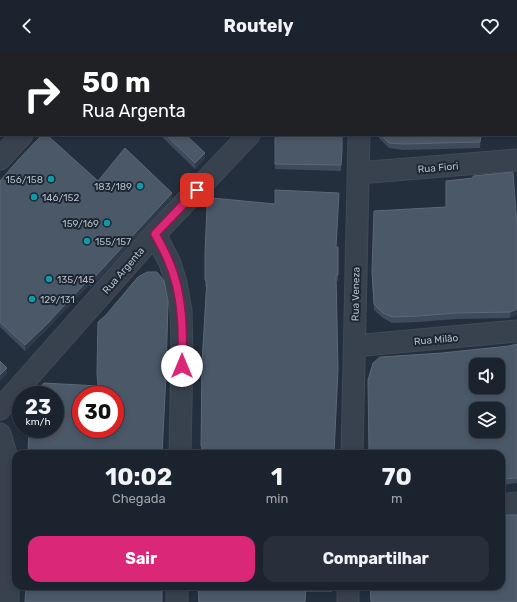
<!DOCTYPE html>
<html lang="pt">
<meta charset="utf-8">
<style>
:root{--surface:#1b232e;--page:#282f3a;--text:#f1f3f6;--muted:#a0a4aa;--line:#39404a;--accent:#db2777}
body{margin:0;font-family:Rubik,sans-serif;background:var(--page);color:var(--text);height:100vh;display:flex;flex-direction:column;font-size:15px;white-space:nowrap}
*{box-sizing:border-box;margin:0}
p{font-size:13px;color:var(--muted)}
.icon{flex:none;width:22px;height:22px;fill:none;stroke:currentColor;stroke-width:2;stroke-linecap:round;stroke-linejoin:round}
.map{position:relative;flex:1;overflow:hidden}
.sheet{position:absolute;left:12px;top:398px;width:493px;height:140px;display:flex;flex-direction:column;background:var(--surface);border-radius:12px;box-shadow:0 2px 6px #0003,0 0 0 1px var(--line)}
.sheet>*{flex:none}
.banner{position:absolute;left:0px;top:0px;width:517px;height:84px;box-shadow:0 2px 6px #0003,0 0 0 1px var(--line);background:#202124;color:#fff;overflow:hidden}
.tools{position:absolute;left:469px;top:306px;display:grid;gap:8px}
.tools a{display:grid;place-items:center;width:36px;height:36px;border-radius:8px;background:var(--surface);box-shadow:0 2px 6px #0003,0 0 0 1px var(--line);font-size:20px}
.speed{position:absolute;left:12px;top:334px;display:flex;gap:8px;font-size:20px;font-weight:700;text-align:center}
.speed>*{display:grid;place-content:center;width:52px;height:52px;border-radius:50%;background:var(--surface);box-shadow:0 2px 6px #0003,0 0 0 1px var(--line);line-height:1}
.speed small{font-size:10px;font-weight:400}
.speed .limit{border:6px solid #d22;background:#fff;color:#111}
.pin{position:absolute;display:grid;place-items:center;width:34px;height:34px;color:#fff;margin:-17px;border-radius:8px;box-shadow:0 2px 6px #0006}
.me{position:absolute;width:44px;margin:-22px;rotate:0deg;stroke-linejoin:round;filter:drop-shadow(0 0 3px #0008)}
.turn{display:flex;align-items:center;gap:14px;height:84px;padding:0 16px;font-size:18px}
.turn .icon{width:52px;height:52px;stroke-width:2.5}
.turn b{display:block;font-size:28px;line-height:34px}
.eta{display:flex;justify-content:space-evenly;align-items:center;height:68px;text-align:center}
.eta b{font-size:24px;font-weight:700;line-height:28px}
.cta{display:flex;gap:8px;margin-top:auto;padding:8px 16px}
.cta a{flex:1;height:46px;border-radius:12px;background:var(--accent);color:#fff;font-size:16px;font-weight:700;line-height:46px;text-align:center}
.cta a+a{background:var(--page);color:var(--text)}
header{display:flex;justify-content:space-between;align-items:center;height:52px;padding:0 16px;background:var(--surface);font-size:18px;font-weight:700}
.map>svg:first-child{display:block}
.lines{fill:none;stroke-linecap:round;stroke-linejoin:round}
.minor-casing{stroke:#414a57;stroke-width:23}
.path{stroke:#3f5557;stroke-width:2.5;stroke-dasharray:3 3;stroke-linecap:butt}
.minor{stroke:#38414e;stroke-width:21}
.wall{fill:#3f4b5c}
.shaded-wall{fill:#2f3b4b}
.building{fill:#4b5868;stroke:#5c6777;fill-rule:evenodd}
.route-casing{stroke:#8e194d;stroke-width:10}
.route{stroke:#db2777;stroke-width:7}
.culture-dot{fill:#0f9aa8;stroke:#1d2633;stroke-width:1.5}
.labels{text-anchor:middle;stroke-width:4;stroke-linejoin:round;paint-order:stroke}
.street-label{font-size:10px;fill:#b4bcc9;stroke:#1d2633}
.poi-label{font-size:10px;fill:#b4bcc9;stroke:#1d2633;text-anchor:start}
</style>
<header><svg class="icon" aria-label="back" viewBox="0 0 24 24"><path d="M15 5l-7 7 7 7"/></svg>Routely<svg class="icon" aria-label="heart" viewBox="0 0 24 24"><path d="M12 20l-8-8c-3-5 5-10 8-4 3-6 11-1 8 4z"/></svg></header>
<div class="map">
<svg width="517" height="550" viewBox="0 0 517 550">
<rect width="100%" height="100%" fill="#242f3e"/>
<g class="lines">
<defs>
<path id="minor" d="M327,1L328,0
M0,107L22,83
M358,121L517,108
M155,182L170,211L176,231L181,259L182,300L180,402
M354,294L517,279
M0,357L155,182L249,83
M0,382L8,409L10,433L8,550
M352,402L359,83
M501,453L517,451
M177,550V534
M348,550V534"/>
</defs>
<!-- minor casing -->
<use href="#minor" class="minor-casing"/>
<!-- path -->
<path class="path" d="M73,0L75,1"/>
<!-- minor -->
<use href="#minor" class="minor"/>
</g>
<!-- wall -->
<path class="wall" d="M17,0H70L71,1H18Z
M160,83H186L205,106L195,117Z
M275,83L342,104L341,119L275,117Z
M379,83H481L480,96L403,98L389,96L379,86Z
M513,120L510,266L456,267L418,270L392,271L383,266L374,258L372,226L374,159L446,155L473,126Z
M0,129L172,146L91,235L89,233L45,279L25,299L0,275Z
M338,195V229L336,228L202,400H201L202,311L206,234H205V202Z
M517,292V431L501,433V402L442,301L509,294Z
M198,534H332V540H306L305,550H198Z"/>
<!-- shaded-wall -->
<path class="shaded-wall" d="M299,0H305L304,1H298Z
M1,73V79L0,80V74Z
M205,101V106L195,117V111Z
M172,141V146L91,235V229Z
M89,227V233L45,279L25,299V293Z
M517,257V263L510,266V260Z
M7,316V322L0,329V323Z"/>
<!-- building -->
<path class="building" d="M24,0H70L71,1H25Z
M214,0H299L298,1H213Z
M377,0H514V1H377Z
M0,28L1,29V73L0,74Z
M42,83H47L98,129L125,96L172,141L91,229L89,227L45,274L25,293L0,270V129L18,108Z
M166,83H186L205,101L195,111Z
M275,83H342V99L341,113L275,112Z
M381,83H481L480,90L403,92L389,91Z
M513,120L517,173V257L510,260L456,261L418,264L392,265L383,261L374,252L372,220L374,159L446,155V129L473,126V124Z
M275,138L339,141L336,195H338V223H336L338,317L334,402H202V394H201L202,311L207,229L205,228V202L207,154L212,146L275,152Z
M147,220H157L164,229L168,249L166,323L162,402H28L29,377H55V343H31L44,331L98,334L97,321L98,270L106,263L138,225ZM81,343H115V377H81Z
M517,292V426L501,427V402H369L368,328L373,311L380,305L442,301L509,294ZM476,313H498V335H476ZM476,357H498V379H476Z
M0,309L7,316L0,323Z
M501,463H517V550H371L370,534H501Z
M26,534H162V550H25Z
M198,534H332V535L306,534L305,550H199Z"/>
<g class="lines">
<defs>
<path id="route" d="M182,314C183,280 183,242 169,210C165,200 160,191 155,182L197,138"/>
</defs>
<!-- route casing -->
<use href="#route" class="route-casing"/>
<!-- route -->
<use href="#route" class="route"/>
</g>
<!-- markers -->
<g class="culture-dot">
<circle cx="51" cy="127" r="4"/>
<circle cx="140" cy="134" r="4"/>
<circle cx="34" cy="145" r="4"/>
<circle cx="107" cy="171" r="4"/>
<circle cx="87" cy="189" r="4"/>
<circle cx="49" cy="227" r="4"/>
<circle cx="32" cy="247" r="4"/>
</g>
<g class="labels">
<!-- street labels -->
<g class="street-label">
<text transform="translate(438 115) rotate(-5)" y="4">Rua Fiori</text>
<text transform="translate(123 218) rotate(-49)" y="4">Rua Argenta</text>
<text transform="translate(355 242) rotate(-89)" y="4">Rua Veneza</text>
<text transform="translate(436 287) rotate(-5)" y="4">Rua Milão</text>
</g>
<!-- poi labels -->
<g class="poi-label">
<text x="43" y="131" text-anchor="end">156/158</text>
<text x="132" y="138" text-anchor="end">183/189</text>
<text x="42" y="149">146/152</text>
<text x="99" y="175" text-anchor="end">159/169</text>
<text x="95" y="193">155/157</text>
<text x="57" y="231">135/145</text>
<text x="40" y="251">129/131</text>
</g>
</g>
</svg>
<div class="tools">
<a><svg class="icon" aria-label="sound" viewBox="0 0 24 24"><path d="M4 9h4l5-4v14l-5-4H4zM17 9q2 3 0 6"/></svg></a>
<a><svg class="icon" aria-label="layers" viewBox="0 0 24 24"><path d="M12 4l9 5-9 5-9-5zM3 14l9 5 9-5"/></svg></a>
</div>
<div class="speed"><div>23<small>km/h</small></div><div class="limit">30</div></div>
<div class="pin" style="left:197px;top:138px;background:#d93025"><svg class="icon" aria-label="arrive" viewBox="0 0 24 24"><path d="M6 21V4h12l-3 4 3 4H6"/></svg></div>
<svg class="me" style="left:182px;top:314px" viewBox="-20 -20 40 40"><circle r="19" fill="#fff"/><path d="M0-13L10 11 0 6-10 11z" fill="#db2777"/></svg>
<div class="banner">
<div class="turn"><svg class="icon" aria-label="right" viewBox="0 0 24 24"><path d="M7 20v-9h11M14 6l5 5-5 5"/></svg><div><b>50 m</b>Rua Argenta</div></div>
</div>
<section class="sheet">
<div class="eta">
<div><b>10:02</b><p>Chegada</p></div>
<div><b>1</b><p>min</p></div>
<div><b>70</b><p>m</p></div>
</div>
<div class="cta"><a>Sair</a><a>Compartilhar</a></div>
</section>
</div>
